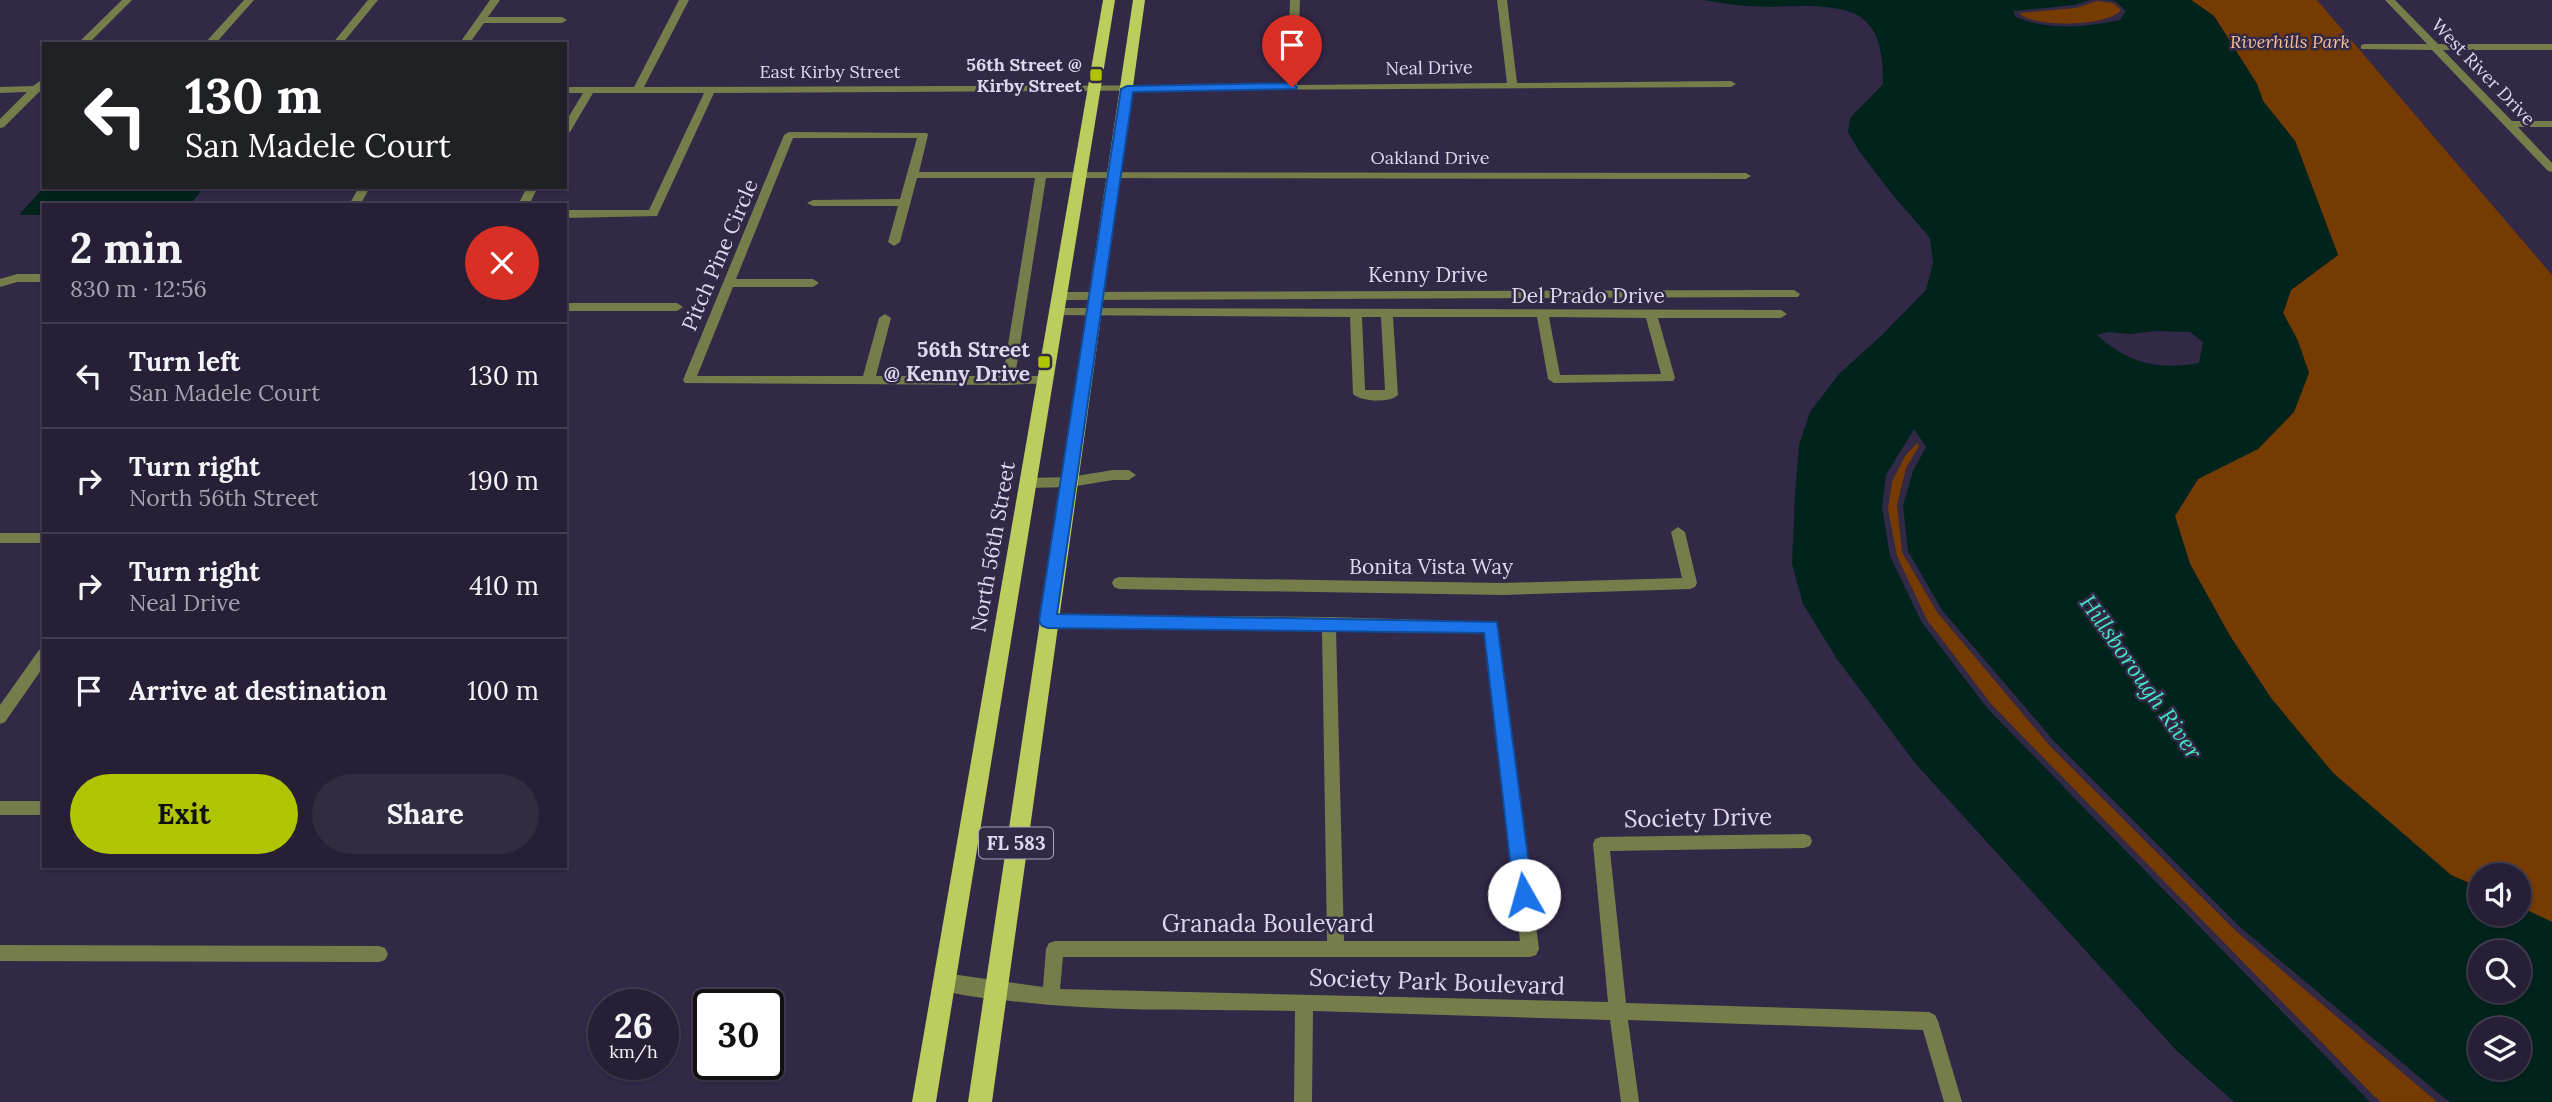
<!DOCTYPE html>
<meta charset="utf-8">
<style>
:root{--surface:#261f35;--page:#322c41;--text:#f1f3f6;--muted:#a4a2ad;--line:#423d50;--accent:#b0c500}
body{margin:0;font-family:Lora,serif;background:var(--page);color:var(--text);height:100vh;display:flex;flex-direction:column;font-size:26px;white-space:nowrap}
*{box-sizing:border-box;margin:0}
p{font-size:23px;color:var(--muted)}
.icon{flex:none;width:38px;height:38px;fill:none;stroke:currentColor;stroke-width:2;stroke-linecap:round;stroke-linejoin:round}
.map{position:relative;flex:1;overflow:hidden}
.details{position:absolute;left:42px;top:203px;width:525px;height:665px;display:flex;flex-direction:column;background:var(--surface);border-radius:0px;box-shadow:0 2px 5px #0004,0 0 0 2px var(--line)}
.details>*{flex:none}
.banner{position:absolute;left:42px;top:42px;width:525px;height:147px;border-radius:0px;box-shadow:0 2px 5px #0004,0 0 0 2px var(--line);background:#202124;color:#fff;overflow:hidden}
.fabs{position:absolute;left:2468px;top:863px;display:grid;gap:14px}
.fabs a{display:grid;place-items:center;width:63px;height:63px;border-radius:50%;background:var(--surface);box-shadow:0 2px 5px #0004,0 0 0 2px var(--line);font-size:35px}
.speed{position:absolute;left:588px;top:989px;display:flex;gap:14px;font-size:35px;font-weight:700;text-align:center}
.speed>*{display:grid;place-content:center;width:91px;height:91px;border-radius:50%;background:var(--surface);box-shadow:0 2px 5px #0004,0 0 0 2px var(--line);line-height:1}
.speed small{font-size:18px;font-weight:400}
.speed .limit{border:4px solid #111;border-radius:10px;background:#fff;color:#111}
.pin{position:absolute;display:grid;place-items:center;width:60px;height:60px;color:#fff;margin:-72px -30px;border-radius:50% 50% 50% 0;rotate:-45deg;box-shadow:0 0 7px #0007}
.pin .icon{rotate:45deg}
.me{position:absolute;width:77px;margin:-38px;rotate:353deg;stroke-linejoin:round;filter:drop-shadow(0 0 5px #0008)}
.turn{display:flex;align-items:center;gap:24px;height:147px;padding:0 28px;font-size:32px}
.turn .icon{width:91px;height:91px;stroke-width:2.5}
.turn b{display:block;font-size:49px;line-height:60px}
.round{display:grid;place-items:center;flex:none;width:74px;height:74px;border-radius:37px;background:var(--page)}
.summary{display:flex;align-items:center;justify-content:space-between;height:119px;padding:0 28px}
h1{font-size:42px;font-weight:800;line-height:52px}
.action{display:flex;gap:14px;margin-top:auto;padding:14px 28px}
.action a{flex:1;height:80px;border-radius:42px;background:var(--accent);color:#111;font-size:28px;font-weight:800;line-height:80px;text-align:center}
.action a+a{background:var(--page);color:var(--text)}
ul{padding:0;list-style:none}
li{display:flex;align-items:center;gap:21px;height:105px;padding:0 28px;border-top:2px solid var(--line)}
li div{flex:1}
li b{display:block;font-size:26px}
li em{font-style:normal}
.map>svg:first-child{display:block}
.green{fill:#753b00}
.water{fill:#00231c;fill-rule:evenodd}
.lines{fill:none;stroke-linecap:round;stroke-linejoin:round}
.street{fill:#757e4b;fill-rule:evenodd}
.primary{fill:#bbcd5c;fill-rule:evenodd}
.route{fill:#1a73e8;stroke:#114b97;stroke-width:2}
.poi-dot{fill:#b0c500;stroke:#322947;stroke-width:2.5}
.labels{text-anchor:middle;stroke-width:5;stroke-linejoin:round;paint-order:stroke}
.far-park-label{font-size:18px;font-style:italic;fill:#f4be98;stroke:#322947}
.far-poi-label{font-size:18px;font-weight:bold;fill:#dedaed;stroke:#322947;text-anchor:end}
.far-street-label{font-size:18px;fill:#dedaed;stroke:#322947}
.shield{fill:#322947;stroke:#aaa5bb;stroke-width:2}
.shield-label{font-size:19px;font-weight:bold;fill:#dedaed}
.street-label{font-size:21px;fill:#dedaed;stroke:#322947}
.poi-label{font-size:21px;font-weight:bold;fill:#dedaed;stroke:#322947;text-anchor:end}
.water-label{font-size:23px;font-style:italic;fill:#47e1c3;stroke:#322947}
.near-street-label{font-size:24px;fill:#dedaed;stroke:#322947}
</style>
<div class="map">
<svg width="2552" height="1102" viewBox="0 0 2552 1102">
<rect width="100%" height="100%" fill="#322947"/>
<!-- green -->
<path class="green" d="M2191,0H2317L2552,275V922L2518,906V875H2480V888L2451,875L2333,773L2271,698L2230,636L2190,564L2175,516L2198,479L2258,449L2298,341L2283,313L2291,290L2338,255L2295,141L2263,101L2257,84L2214,16Z
M2097,1L2113,3L2121,10C2108,27 2033,28 2019,13L2076,8Z
M1917,443L1919,446L1906,468L1897,505L1902,552L1937,612L2049,745L2237,932L2437,1102H2381L2375,1097L1992,705L1927,620L1897,556L1888,509L1892,482L1905,456Z"/>
<!-- water -->
<path class="water" d="M1704,0H2090L2074,5L2013,11L2016,17C2048,31 2087,27 2120,20L2126,11L2115,1L2106,0H2191L2214,16L2257,84L2263,101L2295,141L2338,255L2291,290L2283,313L2298,341L2309,373L2294,412L2258,449L2198,479L2175,516L2190,564L2230,636L2271,698L2333,773L2451,875L2480,888V914H2518V906L2552,922V1102H2450L2443,1097L2240,927L2054,741L1942,610L1908,551L1903,506L1913,471L1926,447L1914,429L1886,475L1882,507L1890,556L1921,621L1987,708L2370,1102H2234L2176,1050L1915,763L1837,659L1803,604L1792,564L1795,494L1799,445L1810,412L1839,374L1883,334L1926,290L1933,263L1930,238L1892,194L1859,151L1848,132L1850,118L1883,84C1883,60 1882,31 1859,16C1828,0 1781,9 1747,6C1733,5 1718,2 1704,0ZM2155,331L2190,332L2203,342L2199,363C2158,370 2129,364 2097,335L2108,332L2130,334ZM2480,952H2518V990H2480ZM2480,1029H2518V1068H2480Z
M44,187H204L190,205H44V215H19Z"/>
<g class="lines">
<!-- street -->
<path class="street" d="M122,0H132L88,44H77Z
M244,0H254L215,44H204Z
M368,0H378L342,44H332Z
M490,0H500L488,17H562L567,20L562,23H484L469,44H459Z
M679,0H689L644,87L1287,85L1290,0H1300L1297,85L1507,83L1497,0H1507L1517,83L1731,81L1736,84L1731,87L714,93L657,216L565,218V210H649L704,93H593L570,132L565,135V123L583,93H565V87H634Z
M2385,0H2395L2438,44H2552V50H2443L2512,121H2552V127H2518L2552,163V172L2548,171L2432,50L2361,49V45L2365,44H2427Z
M44,78V91L39,92L4,127L0,128V119L27,92L0,93V87L33,86Z
M789,132L927,133L928,135L919,172L1746,173L1751,176L1746,179L1046,178L1015,376H1046L1050,377L1052,380L1050,383L1008,385L685,383L683,380L784,135ZM793,138H917L900,199L813,200L807,203L813,206H898L888,242L894,246L900,242L917,178H1035L1003,376H876L891,318L885,314L879,318L863,376H697L733,287H813L819,283L813,279H736Z
M359,187H370L360,205H349Z
M527,187H538L529,205H518Z
M17,274H44V282H17L0,287V279Z
M1794,290L1800,294L1798,297L1061,300L1055,296L1061,292Z
M565,303H677L683,307L677,311H565Z
M1058,308L1781,310L1787,314L1781,318H1658L1675,378L1673,381L1554,383L1548,379L1537,317H1393L1398,395C1390,403 1361,402 1353,394L1350,317L1054,315L1052,312ZM1362,317H1381L1385,390H1365ZM1549,317L1646,318L1661,374L1560,375Z
M1113,470H1129L1136,475L1129,480H1113L1070,487L1029,488L1022,483L1029,478L1070,477Z
M1678,527L1685,532L1697,583L1695,587L1690,589L1503,595L1119,589L1114,587L1112,583L1114,579L1119,577L1503,583L1682,578L1671,532Z
M0,533H44V543H0Z
M1048,615L1329,617L1496,622L1539,949L1536,955L1530,957H1063L1060,989L1608,1002L1593,844L1595,839L1601,837L1804,834L1810,836L1812,841L1810,846L1804,848L1610,851L1626,1003L1929,1012L1935,1015L1938,1021L1962,1102H1944L1923,1030L1628,1020L1639,1102H1621L1610,1020L1313,1011L1312,1102H1294L1295,1011C1201,1009 1105,1013 1011,1001C988,998 960,997 938,988L935,982L938,976L944,973L1043,987L1046,949L1049,943L1055,941H1327L1322,630L1048,627L1043,625L1041,621L1043,617ZM1336,630L1484,632L1520,941H1344Z
M44,648V666L5,722L0,724V705L39,650Z
M0,801H44V815H0Z
M0,945L379,946L385,948L388,954L385,960L379,962L0,961Z"/>
<!-- primary -->
<path class="primary" d="M1103,0H1115L936,1102H912Z
M1133,0H1145L992,1102H968Z"/>
</g>
<!-- route -->
<path class="route" d="M1292,83L1297,87L1296,89L1133,92L1057,614L1497,622L1533,895L1530,902L1524,904L1517,902L1514,895L1484,633L1048,628L1042,626L1039,621L1121,89L1127,86Z"/>
<!-- markers -->
<g class="poi-dot">
<rect x="1089" y="68" width="14" height="14" rx="3.5"/>
<rect x="1037" y="355" width="14" height="14" rx="3.5"/>
</g>
<g class="labels">
<!-- far-park labels -->
<g class="far-park-label">
<text x="2290" y="48">Riverhills Park</text>
</g>
<!-- far-poi labels -->
<g class="far-poi-label">
<text x="1082" y="71">56th Street @<tspan x="1082" dy="21">Kirby Street</tspan></text>
</g>
<!-- far-street labels -->
<g class="far-street-label">
<text transform="translate(1429 68) rotate(-1)" y="6">Neal Drive</text>
<text x="830" y="78">East Kirby Street</text>
<text transform="translate(2483 72) rotate(46)" y="6">West River Drive</text>
<text x="1430" y="164">Oakland Drive</text>
</g>
<!-- shield labels -->
<rect class="shield" x="979" y="827.5" width="74" height="31" rx="5"/>
<g class="shield-label">
<text x="1016" y="850">FL 583</text>
</g>
<!-- street labels -->
<g class="street-label">
<text transform="translate(720 255) rotate(-67)" y="7">Pitch Pine Circle</text>
<text x="1428" y="282">Kenny Drive</text>
<text x="1588" y="303">Del Prado Drive</text>
<text transform="translate(993 547) rotate(-80)" y="7">North 56th Street</text>
<text x="1431" y="574">Bonita Vista Way</text>
</g>
<!-- poi labels -->
<g class="poi-label">
<text x="1030" y="357">56th Street<tspan x="1030" dy="24">@ Kenny Drive</tspan></text>
</g>
<!-- water labels -->
<g class="water-label">
<text transform="translate(2141 677) rotate(55)" y="8">Hillsborough River</text>
</g>
<!-- near-street labels -->
<g class="near-street-label">
<text transform="translate(1698 818) rotate(-1)" y="8">Society Drive</text>
<text x="1268" y="932">Granada Boulevard</text>
<text transform="translate(1437 982) rotate(2)" y="8">Society Park Boulevard</text>
</g>
</g>
</svg>
<div class="fabs">
<a><svg class="icon" aria-label="sound" viewBox="0 0 24 24"><path d="M4 9h4l5-4v14l-5-4H4zM17 9q2 3 0 6"/></svg></a>
<a><svg class="icon" aria-label="search" viewBox="0 0 24 24"><circle cx="10" cy="10" r="6"/><path d="M15 15l6 6"/></svg></a>
<a><svg class="icon" aria-label="layers" viewBox="0 0 24 24"><path d="M12 4l9 5-9 5-9-5zM3 14l9 5 9-5"/></svg></a>
</div>
<div class="speed"><div>26<small>km/h</small></div><div class="limit">30</div></div>
<div class="pin" style="left:1292px;top:87px;background:#d93025"><svg class="icon" aria-label="arrive" viewBox="0 0 24 24"><path d="M6 21V4h12l-3 4 3 4H6"/></svg></div>
<svg class="me" style="left:1524px;top:895px" viewBox="-20 -20 40 40"><circle r="19" fill="#fff"/><path d="M0-13L10 11 0 6-10 11z" fill="#1a73e8"/></svg>
<div class="banner">
<div class="turn"><svg class="icon" aria-label="left" viewBox="0 0 24 24"><path d="M17 20v-9H6M10 6l-5 5 5 5"/></svg><div><b>130 m</b>San Madele Court</div></div>
</div>
<section class="details">
<div class="summary"><div><h1>2 min</h1><p>830 m · 12:56</p></div><a class="round" style="background:#d93025;color:#fff"><svg class="icon" aria-label="close" viewBox="0 0 24 24"><path d="M6 6l12 12M18 6L6 18"/></svg></a></div>
<ul>
<li><svg class="icon" aria-label="left" viewBox="0 0 24 24"><path d="M17 20v-9H6M10 6l-5 5 5 5"/></svg><div><b>Turn left</b><p>San Madele Court</p></div><em>130 m</em></li>
<li><svg class="icon" aria-label="right" viewBox="0 0 24 24"><path d="M7 20v-9h11M14 6l5 5-5 5"/></svg><div><b>Turn right</b><p>North 56th Street</p></div><em>190 m</em></li>
<li><svg class="icon" aria-label="right" viewBox="0 0 24 24"><path d="M7 20v-9h11M14 6l5 5-5 5"/></svg><div><b>Turn right</b><p>Neal Drive</p></div><em>410 m</em></li>
<li><svg class="icon" aria-label="arrive" viewBox="0 0 24 24"><path d="M6 21V4h12l-3 4 3 4H6"/></svg><div><b>Arrive at destination</b></div><em>100 m</em></li>
</ul>
<div class="action"><a>Exit</a><a>Share</a></div>
</section>
</div>
